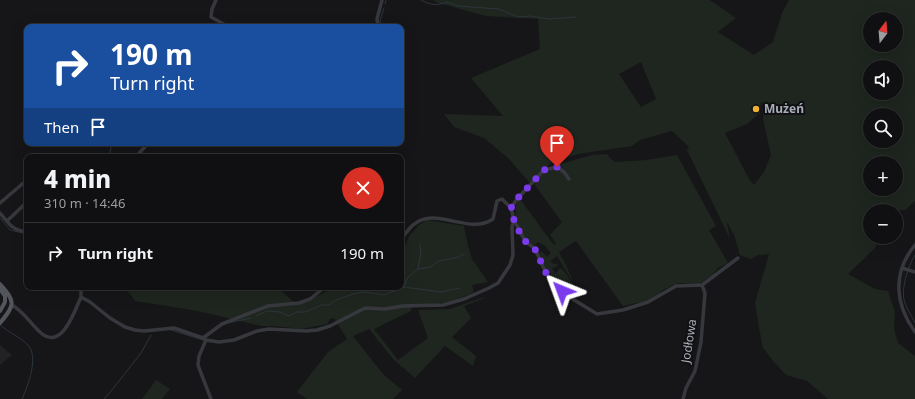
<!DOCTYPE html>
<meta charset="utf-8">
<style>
:root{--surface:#101012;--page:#19191b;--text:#f1f3f6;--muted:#9c9d9f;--line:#303032}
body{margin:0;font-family:"Noto Sans",sans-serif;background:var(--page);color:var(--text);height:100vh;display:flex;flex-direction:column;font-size:15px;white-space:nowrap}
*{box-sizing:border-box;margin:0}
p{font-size:13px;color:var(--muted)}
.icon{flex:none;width:22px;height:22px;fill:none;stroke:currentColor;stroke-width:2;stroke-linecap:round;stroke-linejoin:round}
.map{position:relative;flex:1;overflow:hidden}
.details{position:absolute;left:24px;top:154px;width:380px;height:136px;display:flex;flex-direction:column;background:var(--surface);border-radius:8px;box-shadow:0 4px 16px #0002,0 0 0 1px var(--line)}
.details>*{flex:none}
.guide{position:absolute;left:24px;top:24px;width:380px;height:122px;border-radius:8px;box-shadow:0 4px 16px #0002,0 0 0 1px var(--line);background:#1a4fa0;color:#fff;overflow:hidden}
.needle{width:26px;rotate:16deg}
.controls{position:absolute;left:863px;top:12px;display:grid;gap:8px}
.controls a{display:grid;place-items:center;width:40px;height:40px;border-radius:50%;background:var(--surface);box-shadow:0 4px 16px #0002,0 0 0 1px var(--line);font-size:20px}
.pin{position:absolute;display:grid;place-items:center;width:34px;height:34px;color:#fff;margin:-41px -17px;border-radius:50% 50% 50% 0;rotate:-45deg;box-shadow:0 0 4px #0007}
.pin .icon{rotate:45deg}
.me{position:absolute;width:44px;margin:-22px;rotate:316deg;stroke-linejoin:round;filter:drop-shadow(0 0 3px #0008)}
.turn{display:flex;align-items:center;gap:14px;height:84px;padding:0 20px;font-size:18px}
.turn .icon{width:52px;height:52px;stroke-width:2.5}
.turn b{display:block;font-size:28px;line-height:34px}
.then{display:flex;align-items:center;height:38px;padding:0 20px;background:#0003;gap:8px;font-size:15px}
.round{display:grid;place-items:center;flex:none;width:42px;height:42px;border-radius:21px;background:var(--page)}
.head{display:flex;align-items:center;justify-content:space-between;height:68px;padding:0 20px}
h1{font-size:24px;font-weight:800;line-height:30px}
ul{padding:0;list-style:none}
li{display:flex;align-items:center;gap:12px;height:60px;padding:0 20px;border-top:1px solid var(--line)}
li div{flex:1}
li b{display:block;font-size:15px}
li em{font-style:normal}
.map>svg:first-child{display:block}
.built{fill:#222225}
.green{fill:#1e261f;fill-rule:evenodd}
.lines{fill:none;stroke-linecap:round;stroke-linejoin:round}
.stream{stroke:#2c353c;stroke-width:1}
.minor{stroke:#37383d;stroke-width:3.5}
.major{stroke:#53555c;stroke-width:4}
.route{stroke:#7c3aed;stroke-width:7;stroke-dasharray:0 12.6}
.poi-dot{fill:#f2b134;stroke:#111113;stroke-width:1.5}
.labels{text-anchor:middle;stroke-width:4;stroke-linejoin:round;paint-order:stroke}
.poi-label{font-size:12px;font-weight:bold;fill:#a8adb8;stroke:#111113;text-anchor:start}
.street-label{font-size:12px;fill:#a8adb8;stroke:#111113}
</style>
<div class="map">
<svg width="915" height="399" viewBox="0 0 915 399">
<rect width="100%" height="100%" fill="#161618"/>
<!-- built -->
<path class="built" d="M0,345L12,355L0,365Z"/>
<!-- green -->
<path class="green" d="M433,0H710L736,18L718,32L754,55L773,42L782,13L789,0H915V201L905,210L870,211V237H879L875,248L848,274L875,289L888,291L895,312L894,328L898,343L915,356V399H828L807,381L786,375L774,362L763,348L759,328L755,303L769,254L758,255L751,259L740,255L734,235L727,222L730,239L687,150L689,147L672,131L640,140L632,146L578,154L553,161L530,183L508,158L484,138L454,127L444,114L503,116L471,78L540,49L538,19L486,16L438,3ZM870,19H896V45H870ZM641,62L656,99L641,107L619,74ZM870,67H896V93H870ZM761,102L764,104L763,119L771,155L764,172L754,185L749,179L725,133L747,124L760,113ZM870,115H896V141H870ZM870,163H896V189H870Z
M608,154L609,157L615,162L646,160L677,155L716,226L709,230L728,263L718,268L712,275L699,284L678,283L663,290L651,300L623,306L576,241L559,252L566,265L574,284L557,256L550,261L554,264H558L557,266L552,268L555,273L557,272L560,268C568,273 576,289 574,298C556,283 548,276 539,253L541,251L547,257L551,253L544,245L538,242L534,246C519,237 511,216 518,200L520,199L553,244L557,245L550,235L562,222L534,184L544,172L553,166L592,155Z
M427,220L464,226L468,246L472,259L488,282L472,285L474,292C462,298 448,302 435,304C423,305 422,302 411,308V311L374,329L398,360L428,338L418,310L450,309L484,297L485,298L464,306L471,318L452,337L476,356L473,366L445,346L415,378L394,360L369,329L353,336L383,374L402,390L393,399H307L297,392L328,352L347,339L334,318L330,319L327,324L301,329L275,326H261L198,311L135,301L125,287H274L278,288L297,305L337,287H401V257L409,236L419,225Z
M156,380L170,389L162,399H142Z"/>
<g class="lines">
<!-- stream -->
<path class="stream" d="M421,0C430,5 437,6 447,2L458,6L499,9L518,17L530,16L550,19L576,17
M385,4L386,0
M380,27V21L384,8
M109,157L112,143
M0,218L10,230L27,234
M915,255C908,266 900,291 905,303C907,310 912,316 915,323
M418,269L421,251L420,245
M404,287L441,292L460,288
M256,316L267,311L280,312L289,316L297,312H305L322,305H329L336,300L353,294L364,292L384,295L404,287L408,277L418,269L430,267L439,261L459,257L464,254
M228,323L251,318
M0,325C7,331 23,339 28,345C39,357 28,386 22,399
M171,330L203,340
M104,399L112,390L141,353L151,335"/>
<!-- minor -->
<path class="minor" d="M216,0L212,9L211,17L229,27
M378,27L377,19L382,0
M136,157L148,143
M0,203L27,180
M511,208L517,199L544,170L557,167L564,172L569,179
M0,213C9,224 12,230 27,232
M514,220L525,241L535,249L547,275L553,283L571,298L597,314L623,310L648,302L676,286L702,285L738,258
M7,221L27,202
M915,245C892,273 895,304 915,332
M902,268L915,272
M81,297V287
M12,305C24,312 31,324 41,333C62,351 75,310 81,297L90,302L110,318L125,327L135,330L144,331L174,328L203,338L206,340L219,342L234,340L257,331L269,329L306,331L317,330L330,326L365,308L385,309L402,306L443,305L464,299L489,288L498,283L510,265L513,255L512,227L514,220L511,208L502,199L497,201L493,219C468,236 436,205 413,225C409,228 405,235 401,239
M203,338L222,324L268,306L299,303L310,299L325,287
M206,340L199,356L198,365L211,399
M683,399L686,388L695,371L701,342L705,293L702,285"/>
<!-- major -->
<path class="major" d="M0,284C16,302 15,305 0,323
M0,289L5,296V302
M0,311L5,302"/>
</g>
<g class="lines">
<!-- route -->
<path class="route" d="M557,167L544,170L517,199L511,208L514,220L520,233L525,241L535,249L547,275L562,291"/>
</g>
<!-- markers -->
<circle class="poi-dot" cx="756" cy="109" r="4"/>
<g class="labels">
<!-- poi labels -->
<g class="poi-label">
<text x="764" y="113">Mużeń</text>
</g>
<!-- street labels -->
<g class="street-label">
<text transform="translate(689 341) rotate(-81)" y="4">Jodłowa</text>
</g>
</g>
</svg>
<div class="controls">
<a><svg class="needle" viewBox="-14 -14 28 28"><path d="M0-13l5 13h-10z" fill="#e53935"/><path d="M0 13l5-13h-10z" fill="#9c9d9f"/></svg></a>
<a><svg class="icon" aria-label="sound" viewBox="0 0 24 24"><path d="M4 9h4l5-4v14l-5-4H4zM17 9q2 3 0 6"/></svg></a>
<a><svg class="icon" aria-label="search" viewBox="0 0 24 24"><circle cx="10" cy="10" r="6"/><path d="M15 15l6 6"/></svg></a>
<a>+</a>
<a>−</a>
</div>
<div class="pin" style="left:557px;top:167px;background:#d93025"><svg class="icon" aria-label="arrive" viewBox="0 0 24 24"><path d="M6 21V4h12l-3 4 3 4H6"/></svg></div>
<svg class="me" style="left:562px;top:291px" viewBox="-20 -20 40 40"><path d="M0-17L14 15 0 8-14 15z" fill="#7c3aed" stroke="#fff" stroke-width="4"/></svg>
<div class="guide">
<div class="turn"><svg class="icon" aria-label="right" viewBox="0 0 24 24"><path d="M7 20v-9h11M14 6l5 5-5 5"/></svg><div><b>190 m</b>Turn right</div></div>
<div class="then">Then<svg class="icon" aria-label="arrive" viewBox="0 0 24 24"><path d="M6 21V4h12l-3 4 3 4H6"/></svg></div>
</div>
<section class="details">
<div class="head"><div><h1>4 min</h1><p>310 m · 14:46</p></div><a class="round" style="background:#d93025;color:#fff"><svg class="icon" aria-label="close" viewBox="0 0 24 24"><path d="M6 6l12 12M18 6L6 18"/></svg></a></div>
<ul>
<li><svg class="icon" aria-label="right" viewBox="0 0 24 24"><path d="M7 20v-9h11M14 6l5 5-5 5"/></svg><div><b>Turn right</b></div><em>190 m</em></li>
</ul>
</section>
</div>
